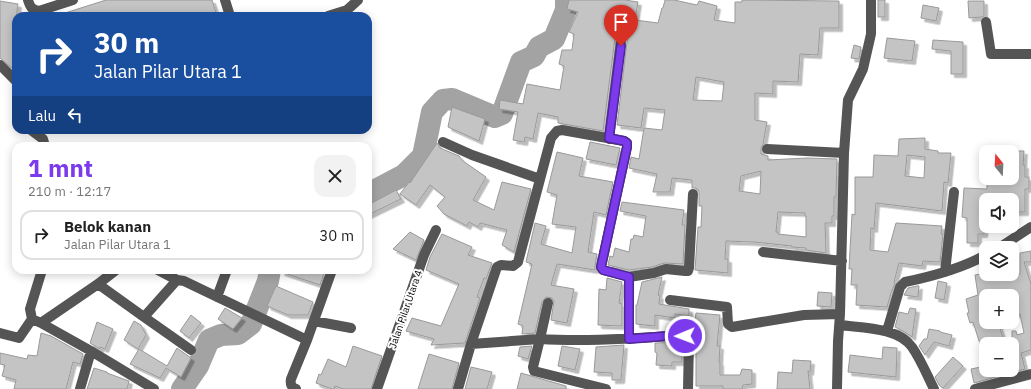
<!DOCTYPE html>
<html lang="id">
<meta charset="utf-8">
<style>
:root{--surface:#fff;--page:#f2f2f2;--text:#222;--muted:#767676;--line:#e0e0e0;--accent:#7c3aed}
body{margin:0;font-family:"IBM Plex Sans",sans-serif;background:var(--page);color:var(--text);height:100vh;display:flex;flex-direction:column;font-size:15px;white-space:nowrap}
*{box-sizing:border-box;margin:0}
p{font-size:13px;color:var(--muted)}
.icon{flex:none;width:22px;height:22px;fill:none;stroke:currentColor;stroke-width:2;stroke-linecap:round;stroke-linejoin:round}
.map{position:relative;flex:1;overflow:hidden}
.panel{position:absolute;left:12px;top:142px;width:360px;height:132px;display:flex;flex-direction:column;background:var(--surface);border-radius:12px;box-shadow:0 2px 10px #0003}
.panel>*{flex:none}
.top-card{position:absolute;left:12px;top:12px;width:360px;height:122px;border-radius:12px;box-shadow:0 2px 10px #0003;background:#1a4fa0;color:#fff;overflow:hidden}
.needle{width:26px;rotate:342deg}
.tools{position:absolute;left:979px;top:145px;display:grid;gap:8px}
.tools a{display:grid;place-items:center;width:40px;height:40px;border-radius:8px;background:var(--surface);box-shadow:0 2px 10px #0003;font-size:20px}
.pin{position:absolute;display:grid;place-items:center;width:34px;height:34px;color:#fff;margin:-41px -17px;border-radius:50% 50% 50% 0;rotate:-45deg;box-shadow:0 0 4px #0007}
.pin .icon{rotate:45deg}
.me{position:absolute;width:44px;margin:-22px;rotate:269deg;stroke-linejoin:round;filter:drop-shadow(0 0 3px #0008)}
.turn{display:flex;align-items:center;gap:14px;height:84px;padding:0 16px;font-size:18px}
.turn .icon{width:52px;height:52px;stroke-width:2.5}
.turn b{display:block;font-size:28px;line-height:34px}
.then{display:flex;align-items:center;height:38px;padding:0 16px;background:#0003;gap:8px;font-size:15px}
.round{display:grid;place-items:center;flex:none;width:42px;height:42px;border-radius:12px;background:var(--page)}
.head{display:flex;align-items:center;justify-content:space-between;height:68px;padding:0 16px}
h1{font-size:24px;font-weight:700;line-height:30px;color:var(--accent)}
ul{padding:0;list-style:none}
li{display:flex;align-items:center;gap:12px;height:50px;margin:0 8px 6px;padding:0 8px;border:2px solid var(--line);border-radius:12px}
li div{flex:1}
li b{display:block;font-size:15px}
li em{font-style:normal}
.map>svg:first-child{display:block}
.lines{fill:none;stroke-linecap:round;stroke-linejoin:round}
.river{stroke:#a3a3a3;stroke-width:22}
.building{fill:#c4c4c4;stroke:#999;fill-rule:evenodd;filter:url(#shadow)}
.minor{stroke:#555;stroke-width:10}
.route-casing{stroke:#51269a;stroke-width:10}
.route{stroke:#7c3aed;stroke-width:7}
.labels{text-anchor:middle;stroke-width:4;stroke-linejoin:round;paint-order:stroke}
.street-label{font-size:10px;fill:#000;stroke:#fff}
</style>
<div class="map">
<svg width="1031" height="389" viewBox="0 0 1031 389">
<defs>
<filter id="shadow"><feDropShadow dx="3.5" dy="3.5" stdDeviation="0" flood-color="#0004"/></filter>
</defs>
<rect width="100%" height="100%" fill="#fff"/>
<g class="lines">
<!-- river -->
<path class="river" d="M368,194L404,175L423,156L432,112L443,100L452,99L495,117L502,114L521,62L534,56L539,47L554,39L566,10V0
M182,389L198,366L209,340L221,335L238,334L251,324L268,281L270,270"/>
</g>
<!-- building -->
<path class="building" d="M106,0H212L217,16H62V14Z
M569,0H625L638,2L635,20L658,23L662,8H663L665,0H674L697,5L699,1L717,6L714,20L735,23V2H742V0L839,1V28H820L818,55L800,54L798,82L773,81V94L755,93V120L767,122L763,144L761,148V154L768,156V160L807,158L837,159L836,197H834V216H832V223H825L826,253L806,250V248L792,247V246L754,242L726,241L725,259H728V273L695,270L698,227H701L702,206H699V191L696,188H692V180L672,178L670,192H653L657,174L629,168L631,157L639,159L644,128L662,130L665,110L644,108L641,128L617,125L630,17V13L625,10H621L618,15L603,131L558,123V117L538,113L533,139L525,137L524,142L513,140L518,112L499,109L500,100L523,104L527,84L560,90L564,66L559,64L562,50H572L574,34L569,32L578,12L567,9ZM696,77L724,82L722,101L693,100ZM761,171L760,194L739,191L741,176ZM778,212L805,213V216H806V237L778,234V232H776Z
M878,0H885V17H878Z
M0,1L18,4L14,36V70L0,58Z
M968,1H984V16L982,17L969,18Z
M923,5L939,8L936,21L921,18Z
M887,38L915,41L912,61L884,58Z
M933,40L963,42V74H951V51L932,49Z
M854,45L861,47L859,59L851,58Z
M452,107L485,119L479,141L448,127Z
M925,138V149L938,151V153H951L948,183L944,182L942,211L876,203L874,229L871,228L870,250L888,252L896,223L942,226L941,234H943L940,262L923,261L922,266L899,263L894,282L895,283L891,293L887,307L856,305L857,285H851L852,269H849L852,214L855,215V177H873L874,155L898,156L899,139ZM907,155L925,157L924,178L905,176Z
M590,142L620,148L616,165L586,159Z
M437,143L440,148L459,156L463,161L486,177L473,200L494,210L502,182L531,189L514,252L502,245L507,230L480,223L478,227L469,222L467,226L444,214L437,206L445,197L430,185L416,205L400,194L409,182L410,183Z
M1012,151H1024L1023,165H1025V177H1029V189H1025V212H1012V200H986L984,234H978V243H967V218L962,217L964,188L987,189V178H1012Z
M557,152L583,158L579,176L613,182L606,215L594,212L588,252L597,254L595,266V270L557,264L551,285L574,289L567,323L551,320L554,301L552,298L546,297L542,302L535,333L522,334L523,326L518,324L532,264L526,262L535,223L546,226L541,244L572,253L576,227L552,224L557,195L547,192Z
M396,190L401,199L368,215V205Z
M622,202L684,210L682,225H685L683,264L664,263L652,267L629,270L608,265L610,256L613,257L615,248L629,252L631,239H633L634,235L643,237L646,216L620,211Z
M410,232L424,240L416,260L393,249Z
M442,234L472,247L468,255L492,263L486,279L484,278L477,297L480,298L465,343L431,345L434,339L406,331L412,318L441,326L459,284L426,270L430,257Z
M1031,251V262H1024L1031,284V350L1021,353L1025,369L974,383L971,369L986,366V370H1012V331H1016L1017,335L1024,333L1020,314L1017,315V313L1012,315V296H986V322H998L1005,344H980L973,322L970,323L967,313H969L966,299L978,295L975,275L986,273V274H1020V253Z
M282,270H315L324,273L320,285L281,272Z
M662,277L658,295L660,296L659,304L689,309V316L675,314V318L655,315V326L636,324V305H637L642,282Z
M607,278L622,282L619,303L622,304V326L598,325L599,289L606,290Z
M938,281L947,283L944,300L935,298Z
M276,286L313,302L308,315H288L267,306Z
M917,286H919L918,297L904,295L908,288Z
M818,292L832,293L831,307L817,306Z
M225,308L242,318L233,329L218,319Z
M910,308L916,309L912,337L903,331L895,327L899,312L908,314Z
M696,313L720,315L717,346H720L719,362H720V375H740L742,369L752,370V384L743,385L742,389H723V386H696V341L693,336Z
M191,315L201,323L189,338L180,331Z
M134,321L141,325L146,335L138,349L124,340Z
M97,322L113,329L105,349L100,347V349L90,343Z
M929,329L940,331V332L952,335L949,346L934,342L925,355L919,346L924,339H927Z
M41,333L51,336L83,354L80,364L73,362L66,389H14L16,380L2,376L5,365L0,364V353L27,359L28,355L37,356Z
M681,342L682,343V362H672V366L656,365L657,353L655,352V343Z
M624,345L621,380H612V373L594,372L596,347Z
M353,346L382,356L371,389H343L335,386L334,389H332L316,383L319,374L321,375L328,359L346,367Z
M532,346L528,359L518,356L520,347Z
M562,346L580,349L575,370L558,366Z
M883,347L897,348L896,377L848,372L850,355L882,359Z
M177,348L191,358L181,377L166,368L160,378L130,364L139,349L167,366Z
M429,354L459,363L452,389H418Z
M953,357L963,366L943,388L939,385L935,377Z
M793,360L811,361L810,372L808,371L810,389H777L778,372L792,373Z
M471,367L492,372L487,389H465Z
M94,368L107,372V373L129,381L127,389H87Z
M521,373L566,386V389H517Z"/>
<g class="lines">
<!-- minor -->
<path class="minor" d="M28,0C30,7 32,10 39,11L73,0
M225,0L230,16
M328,16L347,10L358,0
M986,22L991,54H1031
M0,65L16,81
M31,130L43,139L45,146
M609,139L624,16
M443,142L472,155L540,179
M767,149L844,153
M999,248L1031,227
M763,252L842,261
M158,270L177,280L184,281L307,340
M945,272L954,192
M629,277L654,273L666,269L685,271H688L689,268L693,194
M98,284L144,317L177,280
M217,297L227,270
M670,300L727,307L728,324L732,327L804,315L840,314
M144,317L191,350
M32,319L41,323L98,284L116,270
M32,319L30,309L42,270
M314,321L351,328
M41,323L91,351L154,389
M840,325C862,328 898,327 912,347C921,360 927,375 934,389
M887,331L900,287L905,282C934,276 960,269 986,255
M0,333L19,338L32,319
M471,344L540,339L548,303
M80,389L91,351
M296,389C291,387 290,384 291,379L307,340L332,270
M377,389L424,255L436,230
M458,389L471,344L497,267L501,265L513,266L518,262L551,138L557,131L562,130L624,141L627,143V147L601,267L603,270L629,277V339
M606,389L534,371L533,367L540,339C587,342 633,339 680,335L685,336L689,341L688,389
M837,389L838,341L840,314L844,153L848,100L863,69L871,34V0
M975,389L1031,374"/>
</g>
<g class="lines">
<defs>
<path id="route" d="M621,46L609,138L624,141L627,143V147L601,267L603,270L629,277V339L680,335L685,336"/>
</defs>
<!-- route casing -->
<use href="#route" class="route-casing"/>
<!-- route -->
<use href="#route" class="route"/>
</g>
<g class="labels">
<!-- street labels -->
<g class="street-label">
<text transform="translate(405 309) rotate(-71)" y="4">Jalan Pilar Utara 4</text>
</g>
</g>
</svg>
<div class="tools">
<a><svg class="needle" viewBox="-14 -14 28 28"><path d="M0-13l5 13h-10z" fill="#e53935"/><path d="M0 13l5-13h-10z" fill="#767676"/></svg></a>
<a><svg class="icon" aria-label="sound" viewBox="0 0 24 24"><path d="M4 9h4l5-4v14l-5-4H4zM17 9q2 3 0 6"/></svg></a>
<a><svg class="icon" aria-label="layers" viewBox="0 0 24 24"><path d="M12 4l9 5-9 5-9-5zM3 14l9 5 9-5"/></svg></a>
<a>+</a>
<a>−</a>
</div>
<div class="pin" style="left:621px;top:46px;background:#d93025"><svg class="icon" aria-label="arrive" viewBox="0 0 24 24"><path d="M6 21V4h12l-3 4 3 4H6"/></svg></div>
<svg class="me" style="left:685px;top:336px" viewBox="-20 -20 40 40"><circle r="17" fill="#7c3aed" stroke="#fff" stroke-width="3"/><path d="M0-11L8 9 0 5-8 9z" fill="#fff"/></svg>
<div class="top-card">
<div class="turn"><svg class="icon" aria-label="right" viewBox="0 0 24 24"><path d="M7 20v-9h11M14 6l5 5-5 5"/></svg><div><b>30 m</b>Jalan Pilar Utara 1</div></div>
<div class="then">Lalu<svg class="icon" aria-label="left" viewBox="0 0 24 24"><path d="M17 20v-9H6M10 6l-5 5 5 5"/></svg></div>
</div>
<section class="panel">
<div class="head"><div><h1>1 mnt</h1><p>210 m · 12:17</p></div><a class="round"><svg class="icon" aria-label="close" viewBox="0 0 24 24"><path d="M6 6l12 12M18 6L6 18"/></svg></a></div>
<ul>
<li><svg class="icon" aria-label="right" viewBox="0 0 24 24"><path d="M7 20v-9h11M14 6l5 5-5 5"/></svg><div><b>Belok kanan</b><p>Jalan Pilar Utara 1</p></div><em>30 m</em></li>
</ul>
</section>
</div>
